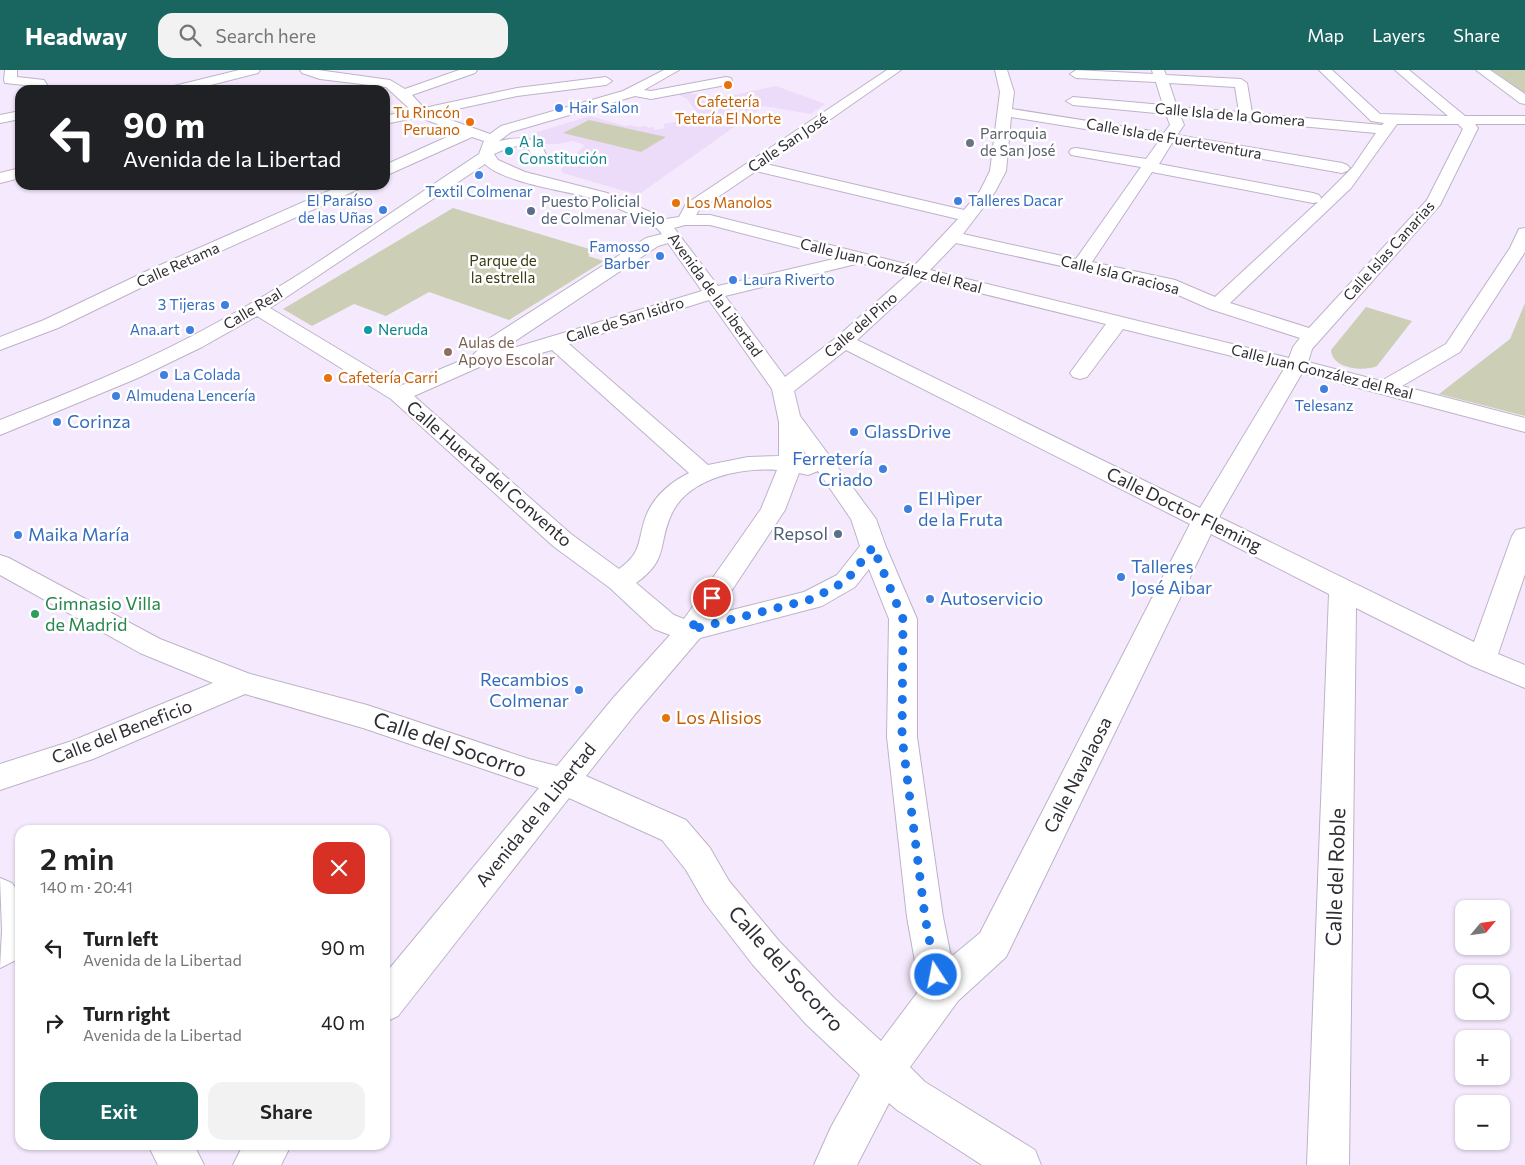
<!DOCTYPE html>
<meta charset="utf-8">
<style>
:root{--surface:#fff;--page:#f2f2f2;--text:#222;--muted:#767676;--accent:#196560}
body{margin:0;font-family:Commissioner,sans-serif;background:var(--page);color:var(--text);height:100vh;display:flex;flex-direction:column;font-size:19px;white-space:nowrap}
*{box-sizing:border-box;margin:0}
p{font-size:16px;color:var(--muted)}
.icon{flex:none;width:28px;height:28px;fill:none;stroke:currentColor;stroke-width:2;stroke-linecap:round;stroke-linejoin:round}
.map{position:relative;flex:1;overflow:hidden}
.drawer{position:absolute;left:15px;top:755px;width:375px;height:325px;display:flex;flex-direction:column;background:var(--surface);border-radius:15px;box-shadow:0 1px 4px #0004}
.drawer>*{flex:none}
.banner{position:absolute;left:15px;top:15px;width:375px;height:105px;border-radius:15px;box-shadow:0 1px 4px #0004;background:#202124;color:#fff;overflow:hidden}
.needle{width:32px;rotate:61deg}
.controls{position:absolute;left:1455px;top:830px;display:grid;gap:10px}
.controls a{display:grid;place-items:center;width:55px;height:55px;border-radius:10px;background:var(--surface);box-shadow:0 1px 4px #0004;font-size:25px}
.pin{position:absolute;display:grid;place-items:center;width:42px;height:42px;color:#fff;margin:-21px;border:2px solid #fff;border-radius:50%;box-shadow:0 1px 5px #0007}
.me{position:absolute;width:55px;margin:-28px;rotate:349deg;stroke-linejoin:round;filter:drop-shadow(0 0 4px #0008)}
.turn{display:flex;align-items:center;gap:18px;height:105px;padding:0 25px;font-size:22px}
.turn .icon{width:65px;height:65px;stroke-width:2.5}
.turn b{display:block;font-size:35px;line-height:42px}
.round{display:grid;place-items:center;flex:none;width:52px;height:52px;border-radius:15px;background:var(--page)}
.headline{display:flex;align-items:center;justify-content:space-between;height:85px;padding:0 25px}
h1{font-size:30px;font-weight:600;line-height:38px}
.primary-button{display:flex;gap:10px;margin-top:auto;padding:10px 25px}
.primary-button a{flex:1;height:58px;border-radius:15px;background:var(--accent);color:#fff;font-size:20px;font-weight:600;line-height:58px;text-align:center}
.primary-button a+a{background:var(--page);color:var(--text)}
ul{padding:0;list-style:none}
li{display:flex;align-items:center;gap:15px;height:75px;padding:0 25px}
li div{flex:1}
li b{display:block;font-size:19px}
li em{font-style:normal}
header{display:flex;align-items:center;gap:30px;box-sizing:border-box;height:70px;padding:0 25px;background:var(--accent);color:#fff}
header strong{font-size:24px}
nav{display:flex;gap:28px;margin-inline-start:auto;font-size:18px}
.search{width:350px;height:45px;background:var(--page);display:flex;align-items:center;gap:12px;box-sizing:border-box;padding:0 18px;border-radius:15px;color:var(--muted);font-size:19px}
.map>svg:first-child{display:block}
.built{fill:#ecdbf9}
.green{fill:#cccfb6}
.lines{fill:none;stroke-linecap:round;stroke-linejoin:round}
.minor-casing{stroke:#beb2c8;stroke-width:2}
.minor{fill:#fff;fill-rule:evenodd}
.route{stroke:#1a73e8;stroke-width:9;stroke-dasharray:0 16.2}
.food-dot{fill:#e8710a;stroke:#fff;stroke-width:2}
.shop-dot{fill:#3f7fe0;stroke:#fff;stroke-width:2}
.worship-dot{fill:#6b7280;stroke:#fff;stroke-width:2}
.culture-dot{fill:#0f9aa8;stroke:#fff;stroke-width:2}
.service-dot{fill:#5c6f8a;stroke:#fff;stroke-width:2}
.education-dot{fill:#8d6e63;stroke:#fff;stroke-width:2}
.leisure-dot{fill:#2e9e5b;stroke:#fff;stroke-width:2}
.labels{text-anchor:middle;stroke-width:5;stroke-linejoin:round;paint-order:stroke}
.far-food-label{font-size:15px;fill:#c56008;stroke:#fff;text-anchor:start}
.far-shop-label{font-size:15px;fill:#366cbe;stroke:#fff;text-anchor:start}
.far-street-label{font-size:15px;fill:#302c34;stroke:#fff}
.far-worship-label{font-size:15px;fill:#5b616d;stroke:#fff;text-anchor:start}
.far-culture-label{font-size:15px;fill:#0d838f;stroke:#fff;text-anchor:start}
.far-service-label{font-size:15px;fill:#4e5e75;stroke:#fff;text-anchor:start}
.far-park-label{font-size:15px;fill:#383b0f;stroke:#fff}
.far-education-label{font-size:15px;fill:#785e54;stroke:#fff;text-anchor:start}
.shop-label{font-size:18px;fill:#366cbe;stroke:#fff;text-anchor:start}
.street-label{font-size:18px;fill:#302c34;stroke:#fff}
.service-label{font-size:18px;fill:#4e5e75;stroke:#fff;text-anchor:end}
.leisure-label{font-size:18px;fill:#27864d;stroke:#fff;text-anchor:start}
.food-label{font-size:18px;fill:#c56008;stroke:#fff;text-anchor:start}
.near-street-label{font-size:21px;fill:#302c34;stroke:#fff}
</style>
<header>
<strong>Headway</strong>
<div class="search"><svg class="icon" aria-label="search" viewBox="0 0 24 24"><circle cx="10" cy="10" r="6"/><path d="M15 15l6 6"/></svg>Search here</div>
<nav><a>Map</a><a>Layers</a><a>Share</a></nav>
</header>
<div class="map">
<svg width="1525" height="1095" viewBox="0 0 1525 1095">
<rect width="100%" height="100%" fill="#f5eafd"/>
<!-- built -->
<path class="built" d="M776,16L825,34L811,44L764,36L638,125L563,103L561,99L585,75L572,71L557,74H539L534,63L590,46L625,56L631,55L637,57L646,56L648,58L653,57L655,60L665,58L663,54L701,48L687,29L679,25L684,22L706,26H729Z"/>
<!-- green -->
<path class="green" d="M1492,0H1525V23Z
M589,50L666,67L641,82L563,63Z
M453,138L596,181L588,186L604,191L509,250L429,222L386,246L354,234L312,256L283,239Z
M1525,233V346L1439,324L1510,269Z
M1366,237L1412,251L1377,296C1364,302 1332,299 1331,280Z"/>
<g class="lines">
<defs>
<path id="minor" d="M5,0H17V7L44,10L50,20H36L34,16L5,13L4,10Z
M239,0H260L258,3L191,20H168L170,17Z
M300,0H318L390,10L405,19L459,0H477L475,3L412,25L424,38L517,18L606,7L612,11L606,15L517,26L434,44L490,64L501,56L623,21L664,0H679L644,20L651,21L726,7L731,8L732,11L731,14L651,29L635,26L511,62L499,71C518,67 543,64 547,90L544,93H534C531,89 532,85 530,81C523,70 503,80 494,84L498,90L525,102L607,123L666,149L679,147L686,134L887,0H901L766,94L964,140L980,121L990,101L1000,22L995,0H1007L1014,22L1012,39L1164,63L1170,55L1166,44L1073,35L1066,31L1073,27L1163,35L1156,12L1076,8L1070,4L1076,0L1153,4L1152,0H1164L1166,5L1241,9L1247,13L1252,43L1382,55L1384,53L1371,51L1319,0H1332L1380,44L1448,46L1395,0H1409L1465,46H1525V54H1475L1478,58L1440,135L1312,279L1308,292L1381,311L1446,274L1510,178L1519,159L1525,158V182L1460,282L1402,316L1525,348V362L1302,303L1219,447L1474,572L1512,466L1516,460L1525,458V504L1498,584L1525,595V618L1472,596L1356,538L1349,1095H1307L1329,524L1211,464L1006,887L958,931L910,997L925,1012L1035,1080L1041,1095H982L897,1040L889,1033L857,1095H814L831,1057L860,1005L806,954L753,895L705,833L686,800L662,770L569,728L398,946L385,952V904L539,718L363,658L245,624L93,689L0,720V694L72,671L213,613L140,583L0,505V485L9,488L160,569L250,604L367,635L529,689L557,696L614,627L670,565L654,559L610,518L553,476L391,329L257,246L202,277L138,308L0,365V350C74,321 148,291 218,252C309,203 393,140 479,84L484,71L472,67L385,106V95L458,62L419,47L385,54V46L411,40L386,17L320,9L302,3ZM1169,13L1235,17L1239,42L1177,37ZM1180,45L1376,63L1352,98L1320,130L1321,128L1319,125L1313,123L1159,94L1172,73L1342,103L1347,101L1350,98L1347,95L1342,93L1177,65L1184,55ZM1011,47L1159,71L1146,89L1076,78L1071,79L1069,82L1071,85L1141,97L1076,189L963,164L995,122L1006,101ZM1397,54H1458L1463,59L1427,130L1309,258L1230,233L1351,118ZM485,94C503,112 561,120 587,127C604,132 621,139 637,147C646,152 656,155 662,164L646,168L490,268L472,286L400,316L270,238ZM756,101L958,149L914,196L710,145H696L699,140ZM1152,102L1313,133L1318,132L1215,227L1175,210L1092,192ZM685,155H710L838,188L718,216L674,158ZM668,173L702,221L510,279L500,281L658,176ZM956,173L1162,218L1210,239L1300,268L1293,277L1289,288L930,200ZM860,193L907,205L837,267L785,307L725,226ZM923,209L1106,254L1070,303L1073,307L1080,309L1087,307L1123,259L1284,299L1200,438L857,270ZM709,230L772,319L779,352V386L748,387L708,395L569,274ZM552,280L689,403C671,412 654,426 646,446C637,471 643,482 619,499L571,464L414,326L484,295L513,291ZM846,280L1190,454L980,863L951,887L943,847L917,667V549L886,477L876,449L800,346L794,321ZM803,379L804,381L811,392L802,390ZM777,400L761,439L684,549L674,545L636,513C670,489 657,474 672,443C689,408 741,397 777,400ZM818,401L851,449L860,476L837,505L804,522L716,544L785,440L799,403L808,405ZM869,499L889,549L887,667L907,847L920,919L881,971L834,928L779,871L729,811L710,778L686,750L586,706L636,643L700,568L822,536L855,517Z
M1476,0H1490L1525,24V34L1520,33Z
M20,41V49L0,53V45Z
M20,98V108L0,113V103Z
M342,115H363L361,118L161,208L58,258L0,280V267L44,250L149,200Z
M0,808L12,813L20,825V888L0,898L2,860Z
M148,1075H194L204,1095H158Z
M243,1075H291L281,1095H233Z"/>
</defs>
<!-- minor casing -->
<use href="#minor" class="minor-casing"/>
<!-- minor -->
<use href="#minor" class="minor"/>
</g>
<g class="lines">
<!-- route -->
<path class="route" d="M712,528L690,560L812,529L846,511L873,477L903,549L902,667L925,847L936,905"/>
</g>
<!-- markers -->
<g class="food-dot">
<circle cx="728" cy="15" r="5"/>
<circle cx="470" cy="52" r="5"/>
<circle cx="676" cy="133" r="5"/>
<circle cx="328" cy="308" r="5"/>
<circle cx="666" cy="648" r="5"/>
</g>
<g class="shop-dot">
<circle cx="559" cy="38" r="5"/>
<circle cx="479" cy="105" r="5"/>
<circle cx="958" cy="131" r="5"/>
<circle cx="383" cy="140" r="5"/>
<circle cx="660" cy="186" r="5"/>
<circle cx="733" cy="210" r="5"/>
<circle cx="225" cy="235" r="5"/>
<circle cx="190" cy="260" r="5"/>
<circle cx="164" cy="305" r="5"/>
<circle cx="1324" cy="319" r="5"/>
<circle cx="116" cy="326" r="5"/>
<circle cx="57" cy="352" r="5"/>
<circle cx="854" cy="362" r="5"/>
<circle cx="883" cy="399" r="5"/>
<circle cx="908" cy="439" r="5"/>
<circle cx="18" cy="465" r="5"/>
<circle cx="1121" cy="507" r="5"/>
<circle cx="930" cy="529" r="5"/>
<circle cx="579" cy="620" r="5"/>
</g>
<circle class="worship-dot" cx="970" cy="73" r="5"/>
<g class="culture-dot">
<circle cx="509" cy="81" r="5"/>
<circle cx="368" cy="260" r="5"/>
</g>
<g class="service-dot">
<circle cx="531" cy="141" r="5"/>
<circle cx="838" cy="464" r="5"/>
</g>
<circle class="education-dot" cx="448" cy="282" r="5"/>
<circle class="leisure-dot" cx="35" cy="544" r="5"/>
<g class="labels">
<!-- far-food labels -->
<g class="far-food-label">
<text x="728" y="37" text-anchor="middle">Cafetería<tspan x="728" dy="17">Tetería El Norte</tspan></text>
<text x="460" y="48" text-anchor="end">Tu Rincón<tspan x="460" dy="17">Peruano</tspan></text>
<text x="686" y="138">Los Manolos</text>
<text x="338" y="313">Cafetería Carri</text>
</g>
<!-- far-shop labels -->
<g class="far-shop-label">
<text x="569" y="43">Hair Salon</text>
<text x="479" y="127" text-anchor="middle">Textil Colmenar</text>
<text x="373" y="136" text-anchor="end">El Paraíso<tspan x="373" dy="17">de las Uñas</tspan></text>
<text x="968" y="136">Talleres Dacar</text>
<text x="650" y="182" text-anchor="end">Famosso<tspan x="650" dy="17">Barber</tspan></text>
<text x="743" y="215">Laura Riverto</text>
<text x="215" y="240" text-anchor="end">3 Tijeras</text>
<text x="180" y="265" text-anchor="end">Ana.art</text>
<text x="174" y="310">La Colada</text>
<text x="126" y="331">Almudena Lencería</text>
<text x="1324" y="341" text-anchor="middle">Telesanz</text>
</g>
<!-- far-street labels -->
<g class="far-street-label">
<text transform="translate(1230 45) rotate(5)" y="5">Calle Isla de la Gomera</text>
<text transform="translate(1174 69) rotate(10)" y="5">Calle Isla de Fuerteventura</text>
<text transform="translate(788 73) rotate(-34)" y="5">Calle San José</text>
<text transform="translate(1389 181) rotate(-48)" y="5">Calle Islas Canarias</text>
<text transform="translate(178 195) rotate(-24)" y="5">Calle Retama</text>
<text transform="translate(891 196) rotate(14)" y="5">Calle Juan González del Real</text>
<text transform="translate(1120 205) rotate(14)" y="5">Calle Isla Graciosa</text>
<text transform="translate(715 225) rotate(54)" y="5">Avenida de la Libertad</text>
<text transform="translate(253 239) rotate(-31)" y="5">Calle Real</text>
<text transform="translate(625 250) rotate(-17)" y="5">Calle de San Isidro</text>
<text transform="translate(861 255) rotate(-41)" y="5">Calle del Pino</text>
<text transform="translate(1322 302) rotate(14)" y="5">Calle Juan González del Real</text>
</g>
<!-- far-worship labels -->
<g class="far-worship-label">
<text x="980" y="69">Parroquia<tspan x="980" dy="17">de San José</tspan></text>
</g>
<!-- far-culture labels -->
<g class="far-culture-label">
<text x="519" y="77">A la<tspan x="519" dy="17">Constitución</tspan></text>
<text x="378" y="265">Neruda</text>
</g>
<!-- far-service labels -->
<g class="far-service-label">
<text x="541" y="137">Puesto Policial<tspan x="541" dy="17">de Colmenar Viejo</tspan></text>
</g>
<!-- far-park labels -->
<g class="far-park-label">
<text x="503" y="196">Parque de<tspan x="503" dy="17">la estrella</tspan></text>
</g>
<!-- far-education labels -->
<g class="far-education-label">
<text x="458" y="278">Aulas de<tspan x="458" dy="17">Apoyo Escolar</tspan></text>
</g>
<!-- shop labels -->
<g class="shop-label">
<text x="67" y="358">Corinza</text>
<text x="864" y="368">GlassDrive</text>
<text x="873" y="395" text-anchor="end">Ferretería<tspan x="873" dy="21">Criado</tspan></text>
<text x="918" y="435">El Hìper<tspan x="918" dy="21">de la Fruta</tspan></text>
<text x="28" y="471">Maika María</text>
<text x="1131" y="503">Talleres<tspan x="1131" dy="21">José Aibar</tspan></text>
<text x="940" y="535">Autoservicio</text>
<text x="569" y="616" text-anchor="end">Recambios<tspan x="569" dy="21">Colmenar</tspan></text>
</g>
<!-- street labels -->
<g class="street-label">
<text transform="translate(489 404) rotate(41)" y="6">Calle Huerta del Convento</text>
<text transform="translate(1184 440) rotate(26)" y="6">Calle Doctor Fleming</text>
<text transform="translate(122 662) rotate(-21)" y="6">Calle del Beneficio</text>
<text transform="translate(1078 705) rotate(-63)" y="6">Calle Navalaosa</text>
<text transform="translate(536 745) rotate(-51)" y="6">Avenida de la Libertad</text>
</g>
<!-- service labels -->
<g class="service-label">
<text x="828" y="470">Repsol</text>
</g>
<!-- leisure labels -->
<g class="leisure-label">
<text x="45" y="540">Gimnasio Villa<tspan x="45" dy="21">de Madrid</tspan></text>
</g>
<!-- food labels -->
<g class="food-label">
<text x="676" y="654">Los Alisios</text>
</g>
<!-- near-street labels -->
<g class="near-street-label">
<text transform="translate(450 675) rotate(19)" y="7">Calle del Socorro</text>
<text transform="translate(1336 807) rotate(-88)" y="7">Calle del Roble</text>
<text transform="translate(786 899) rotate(48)" y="7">Calle del Socorro</text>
</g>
</g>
</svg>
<div class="controls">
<a><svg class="needle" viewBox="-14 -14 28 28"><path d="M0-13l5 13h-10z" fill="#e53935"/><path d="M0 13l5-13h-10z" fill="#767676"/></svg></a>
<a><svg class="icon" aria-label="search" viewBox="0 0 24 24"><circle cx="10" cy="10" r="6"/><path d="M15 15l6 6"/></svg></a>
<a>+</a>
<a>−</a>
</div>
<div class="pin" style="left:712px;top:528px;background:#d93025"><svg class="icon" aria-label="arrive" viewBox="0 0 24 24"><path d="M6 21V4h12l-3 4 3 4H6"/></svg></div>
<svg class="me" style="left:936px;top:905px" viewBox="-20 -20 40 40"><circle r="17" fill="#1a73e8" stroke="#fff" stroke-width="3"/><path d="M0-11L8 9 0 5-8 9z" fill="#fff"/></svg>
<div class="banner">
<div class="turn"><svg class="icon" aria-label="left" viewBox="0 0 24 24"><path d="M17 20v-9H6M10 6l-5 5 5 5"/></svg><div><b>90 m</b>Avenida de la Libertad</div></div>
</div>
<section class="drawer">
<div class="headline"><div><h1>2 min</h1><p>140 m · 20:41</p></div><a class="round" style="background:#d93025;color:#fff"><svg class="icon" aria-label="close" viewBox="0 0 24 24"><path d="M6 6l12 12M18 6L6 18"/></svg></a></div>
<ul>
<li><svg class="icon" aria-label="left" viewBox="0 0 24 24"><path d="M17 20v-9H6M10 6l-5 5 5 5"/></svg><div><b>Turn left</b><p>Avenida de la Libertad</p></div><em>90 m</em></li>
<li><svg class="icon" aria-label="right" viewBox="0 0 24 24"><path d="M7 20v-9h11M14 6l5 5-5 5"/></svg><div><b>Turn right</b><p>Avenida de la Libertad</p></div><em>40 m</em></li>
</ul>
<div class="primary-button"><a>Exit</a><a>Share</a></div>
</section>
</div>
